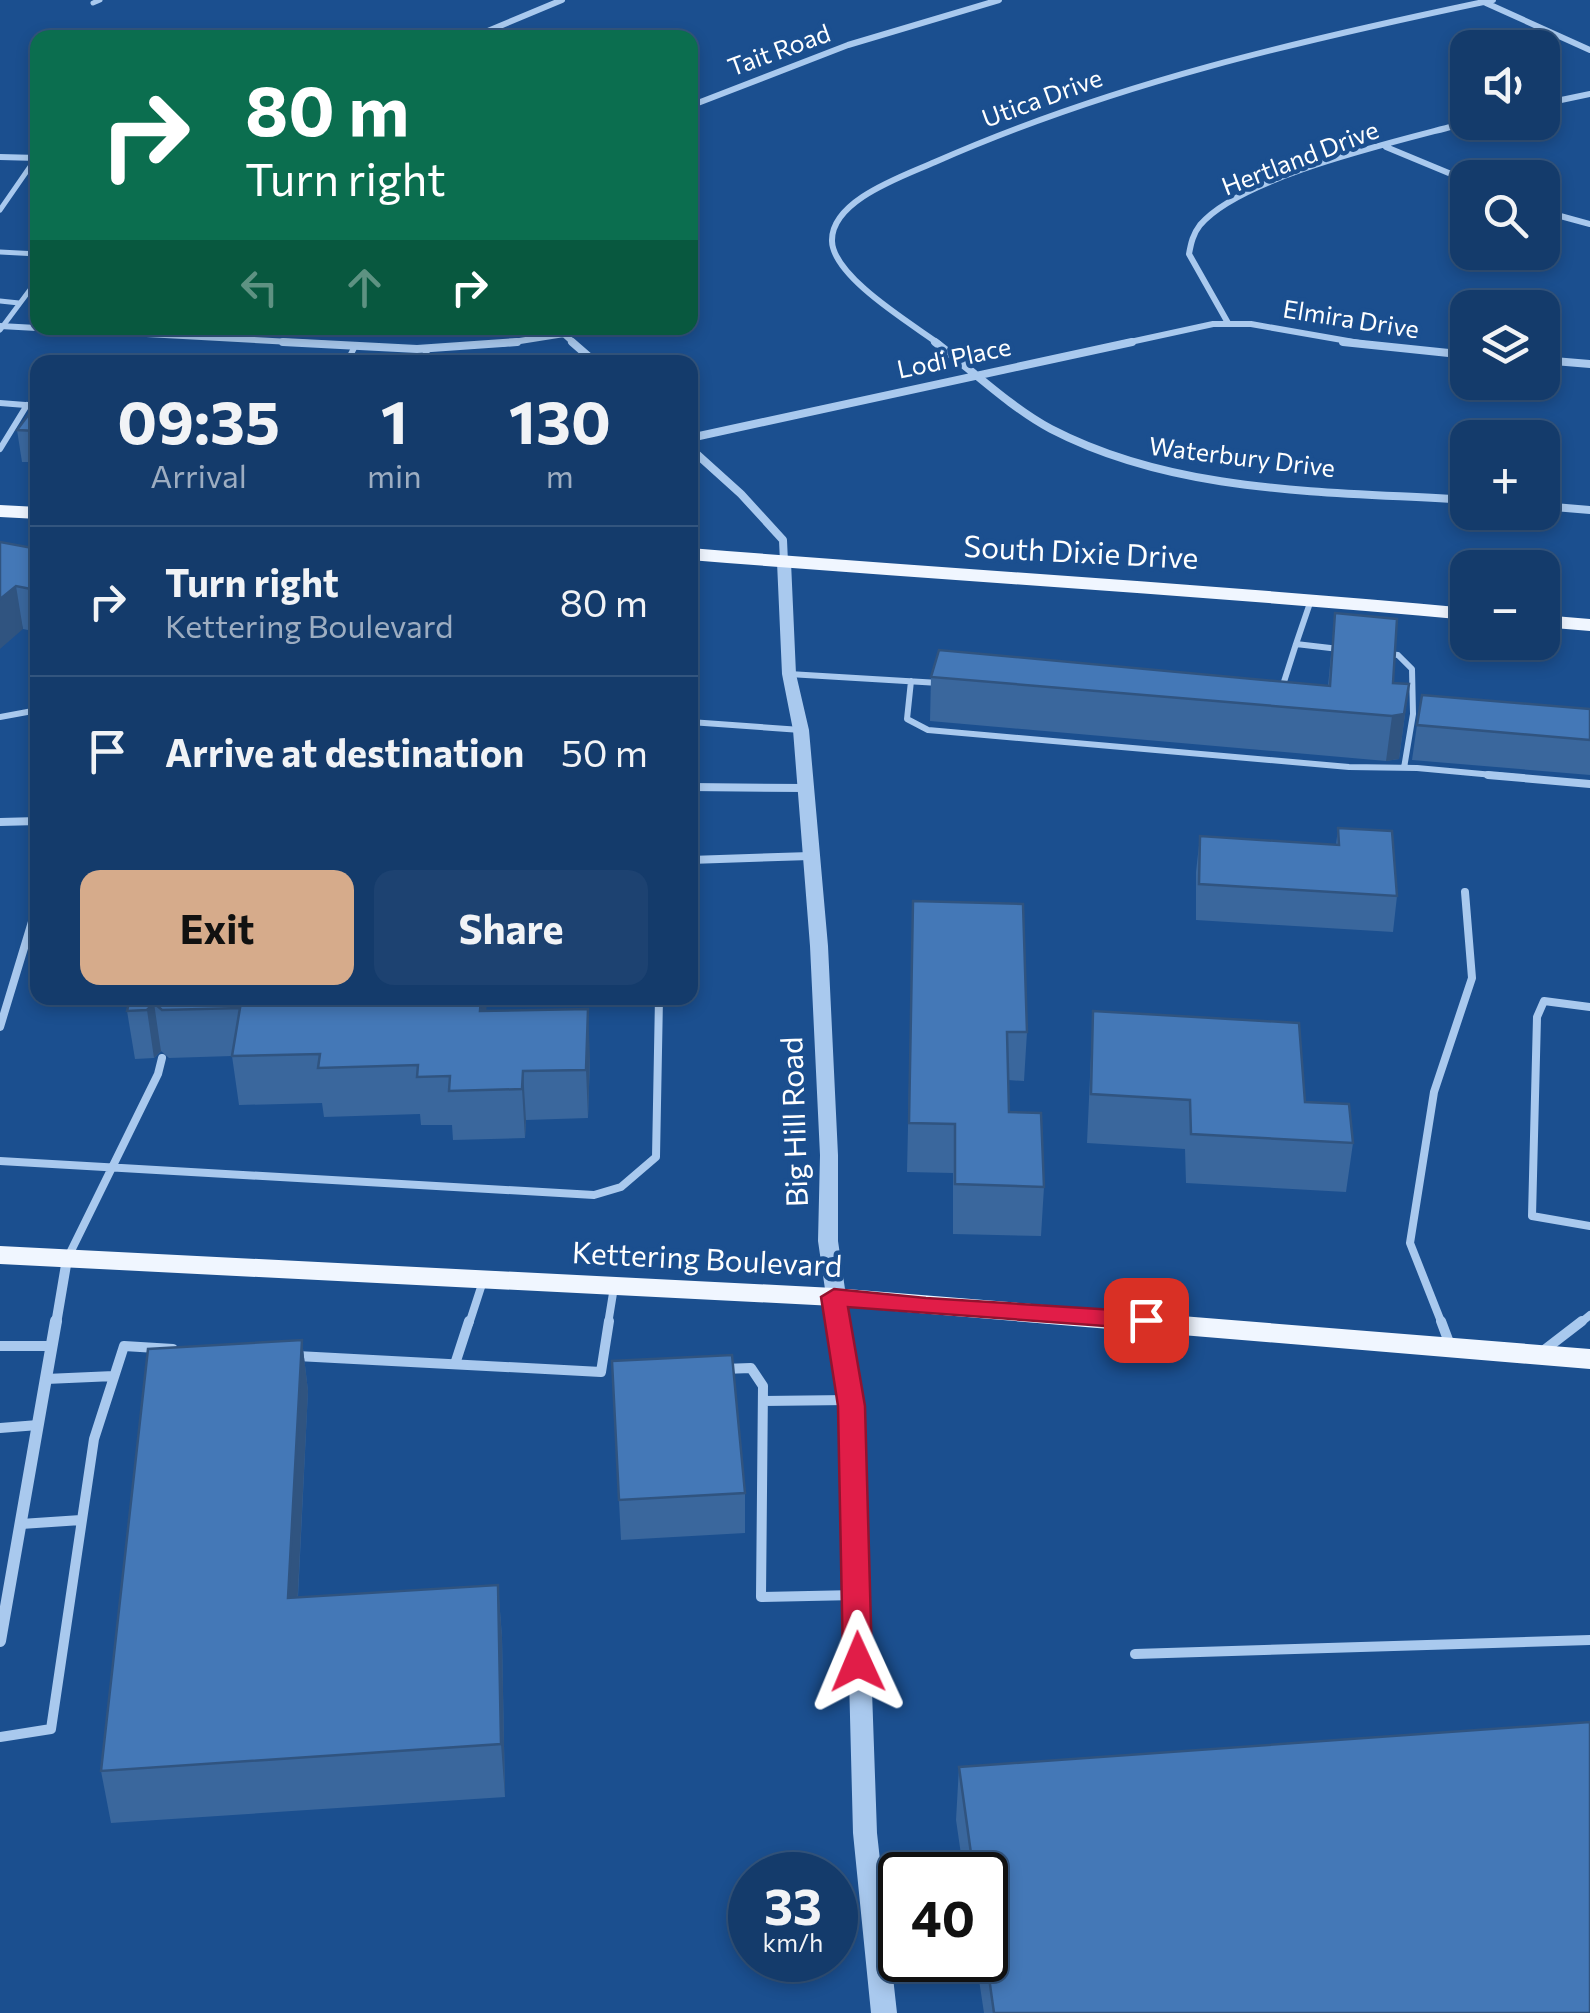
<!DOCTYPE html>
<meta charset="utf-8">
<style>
:root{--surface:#143b6b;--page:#1d4271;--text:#f1f3f6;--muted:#9dadc1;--line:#33557e;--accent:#d6ab8b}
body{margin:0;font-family:Commissioner,sans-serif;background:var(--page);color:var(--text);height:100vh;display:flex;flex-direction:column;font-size:38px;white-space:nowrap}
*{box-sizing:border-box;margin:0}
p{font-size:32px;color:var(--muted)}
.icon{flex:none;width:55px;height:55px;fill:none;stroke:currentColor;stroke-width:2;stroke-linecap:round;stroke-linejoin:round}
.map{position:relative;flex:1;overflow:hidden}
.panel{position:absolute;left:30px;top:355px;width:668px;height:650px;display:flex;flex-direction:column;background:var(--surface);border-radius:20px;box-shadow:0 5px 15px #0003,0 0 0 2px var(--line)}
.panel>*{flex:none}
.hud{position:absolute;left:30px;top:30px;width:668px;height:305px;border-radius:20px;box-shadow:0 5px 15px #0003,0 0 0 2px var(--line);background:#0b6e4f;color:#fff;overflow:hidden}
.fabs{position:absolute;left:1450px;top:30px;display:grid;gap:20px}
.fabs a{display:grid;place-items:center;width:110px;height:110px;border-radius:20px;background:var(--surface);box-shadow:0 5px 15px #0003,0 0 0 2px var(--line);font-size:50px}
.speed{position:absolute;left:728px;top:1852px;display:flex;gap:20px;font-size:50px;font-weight:700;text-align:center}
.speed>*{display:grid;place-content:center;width:130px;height:130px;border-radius:50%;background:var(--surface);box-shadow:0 5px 15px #0003,0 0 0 2px var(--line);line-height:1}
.speed small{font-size:25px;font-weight:400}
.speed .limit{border:5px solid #111;border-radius:15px;background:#fff;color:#111}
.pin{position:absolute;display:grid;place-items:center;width:85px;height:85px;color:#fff;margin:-42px;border-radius:20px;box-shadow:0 5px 15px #0006}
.me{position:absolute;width:110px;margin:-55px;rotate:359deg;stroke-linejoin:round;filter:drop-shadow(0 0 8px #0008)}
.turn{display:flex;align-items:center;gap:35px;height:210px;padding:0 50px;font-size:45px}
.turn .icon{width:130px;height:130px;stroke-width:2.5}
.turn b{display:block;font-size:70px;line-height:85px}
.lanes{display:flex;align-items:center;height:95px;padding:0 50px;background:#0003;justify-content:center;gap:50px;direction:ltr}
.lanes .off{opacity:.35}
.eta{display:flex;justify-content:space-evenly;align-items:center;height:170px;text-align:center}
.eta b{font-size:60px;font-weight:700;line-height:70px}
.button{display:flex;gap:20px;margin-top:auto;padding:20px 50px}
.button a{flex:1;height:115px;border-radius:20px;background:var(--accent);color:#111;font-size:40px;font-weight:700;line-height:115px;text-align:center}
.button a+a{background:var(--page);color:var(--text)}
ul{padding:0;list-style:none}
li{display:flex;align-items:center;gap:30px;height:150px;padding:0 50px;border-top:2px solid var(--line)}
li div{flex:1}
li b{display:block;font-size:38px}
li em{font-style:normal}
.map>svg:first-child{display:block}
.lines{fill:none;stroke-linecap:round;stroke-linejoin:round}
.service-far3{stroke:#a9c9ee;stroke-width:5}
.service-far2{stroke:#a9c9ee;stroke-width:6}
.service-far1{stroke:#a9c9ee;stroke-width:8}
.service{stroke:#a9c9ee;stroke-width:10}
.minor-far3{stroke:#a9c9ee;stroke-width:6}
.minor-far2{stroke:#a9c9ee;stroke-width:8}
.minor-far1{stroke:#a9c9ee;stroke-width:10}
.minor{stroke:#a9c9ee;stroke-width:12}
.tertiary{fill:#a9c9ee;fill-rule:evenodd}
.primary{fill:#f0f6ff;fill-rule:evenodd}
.wall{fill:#3a679d}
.shaded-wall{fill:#305480}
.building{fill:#4478b7;stroke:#305480;stroke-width:2.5}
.route{fill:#e11d48;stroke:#92132f;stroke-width:2.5}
.labels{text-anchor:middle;stroke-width:9;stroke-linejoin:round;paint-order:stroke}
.far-street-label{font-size:25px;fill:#fff;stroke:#1b4f8f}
.street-label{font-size:30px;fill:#fff;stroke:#1b4f8f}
</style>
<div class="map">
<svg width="1590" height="2013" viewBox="0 0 1590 2013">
<rect width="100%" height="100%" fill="#1b4f8f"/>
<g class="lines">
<!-- service-far3 -->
<path class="service-far3" d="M93,3L100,0
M0,210L36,158
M0,252L38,254
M0,301L19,303
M0,330L38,279"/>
<!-- service-far2 -->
<path class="service-far2" d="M347,362L355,346
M421,362L428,349
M0,403L38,406
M0,449L27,405
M1311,600L1296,644L1339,649
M690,640L694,653L690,663
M1388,654L1398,655L1412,669L1413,714L1404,768
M789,674L939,683
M911,681L907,719L928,730L1349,767L1417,768L1515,777
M1282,688L1296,644
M0,717L38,710
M690,722L801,730"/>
<!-- service-far1 -->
<path class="service-far1" d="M1488,775L1590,784
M690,787L805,788
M0,822L38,821
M690,860L810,856
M1590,1007L1544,1001L1537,1017L1532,1216L1590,1226
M0,1027L38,902
M0,1161L594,1195L621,1187L656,1157L659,998
M69,1255L158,1074L162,1058
M469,1324L483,1281
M608,1324L614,1287
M1442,1324L1410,1243L1434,1092L1472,978L1465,892
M1579,1324L1590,1315"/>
<!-- service -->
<path class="service" d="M1441,1321L1450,1345
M0,1346H52
M1543,1351L1582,1321
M297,1356L601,1372L609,1321
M455,1364L469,1321
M723,1369L751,1368L763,1386L761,1597L856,1595
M46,1379L114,1376
M763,1401L848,1400
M0,1428L38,1425
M21,1524L81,1520
M1135,1654L1590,1640
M0,1737L51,1729L94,1439L124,1346L173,1349"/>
<!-- minor-far3 -->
<path class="minor-far3" d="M1486,3L1590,50
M471,38L562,0
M1542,104L1590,94
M690,106L848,45L999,0
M1386,147L1468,181
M0,157L38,158
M1542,211L1590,224
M1542,223L1556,215
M1228,323L1189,254C1191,243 1193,234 1200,225C1242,175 1404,140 1469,122
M0,326L328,344
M557,328L575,344
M501,344L564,334
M939,344C912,324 833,277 832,241C831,200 904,176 935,162C1114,83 1302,40 1493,0
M1121,344L1213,324H1251L1365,344"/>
<!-- minor-far2 -->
<path class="minor-far2" d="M283,342L417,349L517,342
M572,342L595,362
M935,342C972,370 1010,407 1051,429C1178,495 1328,491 1468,500
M1343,342L1468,355
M1542,360L1590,364
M690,438L1132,342
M690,448L741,494L783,540L784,562
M1542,506L1590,510"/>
<!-- minor-far1 -->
<path class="minor-far1" d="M56,1324L67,1259"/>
<!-- minor -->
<path class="minor" d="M0,1641L56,1321"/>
<!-- tertiary -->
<path class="tertiary" d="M784,558L791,562L796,674L809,730L828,946L838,1155V1241L862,1406L877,1833L897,2013H871L853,1833L842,1406L818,1241L820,1155L810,946L793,730L782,674L777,562Z"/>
<!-- primary -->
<path class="primary" d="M0,505L38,507V519L0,517Z
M690,548C949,569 1208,584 1468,608V620C1208,596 949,581 690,560Z
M1542,615L1590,619V631L1542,627Z
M0,1246L834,1288L1590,1349V1369L834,1306L0,1264Z"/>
</g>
<!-- wall -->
<path class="wall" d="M38,402V462H22L17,430Z
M0,542L38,549V632L23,629Z
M1335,613L1393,683L1409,684L1399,759L1386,761L930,721L931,677L1328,686Z
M1590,709V775L1412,760L1417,725Z
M1338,828L1397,896L1393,932L1196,920V872L1200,836L1336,845Z
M913,901L1027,1032L1024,1081L1008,1080L1009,1112L1044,1187L1041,1236L953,1234V1173L907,1172Z
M130,998L487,1011L590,1057L588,1118L526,1120L525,1138L453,1140L452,1125H421L420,1114L324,1117L322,1103L239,1105L232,1056L169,1058L161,1051L154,1058L135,1059L127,1011Z
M1093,1011L1305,1102L1353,1143L1346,1192L1186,1183L1185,1149L1087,1143Z
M302,1340L308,1391L298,1597L498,1585L502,1637L505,1797L111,1823L101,1771Z
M612,1361L745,1493V1533L621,1540Z
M959,1767L1590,2013H984L976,1960H985V1875H964L956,1820Z"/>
<!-- shaded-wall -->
<path class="shaded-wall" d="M16,586L23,629L0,649V599Z
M1409,684L1399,759L1386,761L1392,716Z
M481,998H487L484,1060L480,1011Z
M154,1003L161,1051L154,1058L147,1010Z
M588,1009L590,1057L588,1118L586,1070Z
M523,1071L526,1120L525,1138L522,1089Z
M302,1340L308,1391L295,1650L288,1598Z
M498,1585L502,1637L505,1797L501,1744Z"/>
<!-- building -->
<path class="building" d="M38,402V431L17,430Z
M0,542L38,549L36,590L16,586L0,599Z
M1335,613L1397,619L1393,683L1409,684L1404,714L1392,716L931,677L939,650L1330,686Z
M1422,695L1590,709V740L1417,725Z
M1338,828L1392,831L1397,896L1199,884L1200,836L1339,845Z
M913,901L1023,904L1027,1032H1007L1009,1112L1041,1113L1044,1187L955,1184V1124L909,1123Z
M130,998H481L480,1011L588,1009L586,1070L523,1071L522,1089L449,1091L450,1076L417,1077L418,1065L318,1068L320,1054L232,1056L240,1008L162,1010L154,1003L147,1010L127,1011Z
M1093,1011L1299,1023L1305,1102L1349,1104L1353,1143L1191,1134L1190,1100L1091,1094Z
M302,1340L288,1598L498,1585L501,1744L101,1771L148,1349Z
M732,1355L745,1493L619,1500L612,1361Z
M1590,1722V2013H994L985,1949V1875H974L959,1767Z"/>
<!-- route -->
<path class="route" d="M834,1289L926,1298L1146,1312L1159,1320L1146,1329L848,1307L865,1406L872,1662L868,1670L858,1673L847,1670L843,1662L838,1406L821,1297Z"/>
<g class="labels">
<!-- far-street labels -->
<g class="far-street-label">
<text transform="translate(779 50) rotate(-20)" y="9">Tait Road</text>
<text transform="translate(1042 98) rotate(-20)" y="9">Utica Drive</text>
<text transform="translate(1300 158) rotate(-21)" y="9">Hertland Drive</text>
<text transform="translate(1351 319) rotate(9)" y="9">Elmira Drive</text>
<text transform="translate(954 358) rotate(-12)" y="9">Lodi Place</text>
<text transform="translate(1242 457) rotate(7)" y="9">Waterbury Drive</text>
</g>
<!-- street labels -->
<g class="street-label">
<text transform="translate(1081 553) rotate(3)" y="10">South Dixie Drive</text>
<text transform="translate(795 1122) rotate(-92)" y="10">Big Hill Road</text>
<text transform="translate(707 1260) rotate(3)" y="10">Kettering Boulevard</text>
</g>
</g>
</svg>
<div class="fabs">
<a><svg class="icon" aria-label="sound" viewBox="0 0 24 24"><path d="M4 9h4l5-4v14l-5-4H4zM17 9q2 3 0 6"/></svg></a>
<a><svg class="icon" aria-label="search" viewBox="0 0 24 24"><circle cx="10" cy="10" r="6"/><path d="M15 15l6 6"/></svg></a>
<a><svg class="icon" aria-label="layers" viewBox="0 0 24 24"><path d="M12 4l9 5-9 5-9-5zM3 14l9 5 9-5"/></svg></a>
<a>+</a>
<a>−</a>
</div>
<div class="speed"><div>33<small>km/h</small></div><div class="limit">40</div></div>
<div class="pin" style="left:1146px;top:1320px;background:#d93025"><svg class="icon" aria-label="arrive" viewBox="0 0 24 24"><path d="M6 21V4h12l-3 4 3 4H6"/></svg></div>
<svg class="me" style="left:858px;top:1662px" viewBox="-20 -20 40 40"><path d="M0-17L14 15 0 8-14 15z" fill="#e11d48" stroke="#fff" stroke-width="4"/></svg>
<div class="hud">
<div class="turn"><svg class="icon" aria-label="right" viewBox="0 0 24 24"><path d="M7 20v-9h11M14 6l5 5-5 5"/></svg><div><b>80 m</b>Turn right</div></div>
<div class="lanes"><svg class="icon off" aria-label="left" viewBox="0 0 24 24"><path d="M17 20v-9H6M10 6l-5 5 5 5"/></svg><svg class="icon off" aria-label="ahead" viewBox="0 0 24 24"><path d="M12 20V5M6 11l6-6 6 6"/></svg><svg class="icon" aria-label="right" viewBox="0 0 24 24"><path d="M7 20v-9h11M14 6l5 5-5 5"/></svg></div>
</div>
<section class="panel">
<div class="eta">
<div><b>09:35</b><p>Arrival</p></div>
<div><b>1</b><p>min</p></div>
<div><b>130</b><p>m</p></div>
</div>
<ul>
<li><svg class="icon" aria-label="right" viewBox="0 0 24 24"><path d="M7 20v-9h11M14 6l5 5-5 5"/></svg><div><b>Turn right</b><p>Kettering Boulevard</p></div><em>80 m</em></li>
<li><svg class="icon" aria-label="arrive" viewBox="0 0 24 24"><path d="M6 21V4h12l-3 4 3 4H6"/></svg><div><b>Arrive at destination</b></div><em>50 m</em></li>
</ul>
<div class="button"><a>Exit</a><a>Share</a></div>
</section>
</div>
